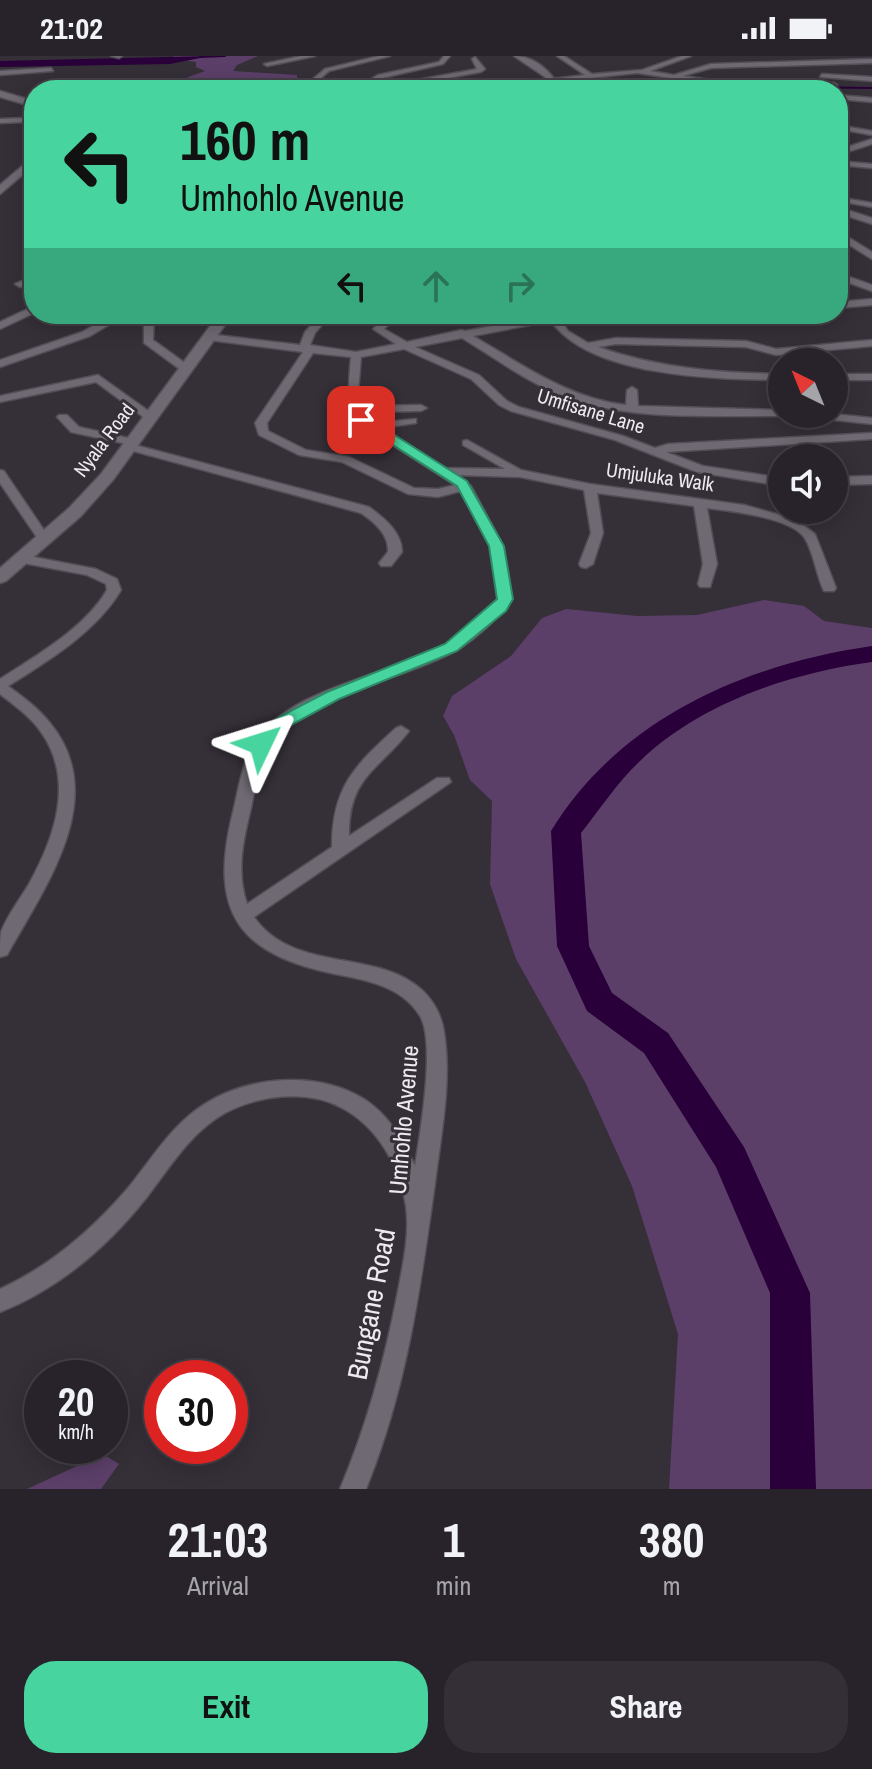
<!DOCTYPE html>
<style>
:root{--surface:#28232a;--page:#342f36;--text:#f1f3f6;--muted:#a5a4a8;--line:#444047;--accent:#47d49e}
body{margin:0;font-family:"Archivo Narrow",sans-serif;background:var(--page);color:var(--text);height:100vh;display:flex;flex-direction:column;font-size:30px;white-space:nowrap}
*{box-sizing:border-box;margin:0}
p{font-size:26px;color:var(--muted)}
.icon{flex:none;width:44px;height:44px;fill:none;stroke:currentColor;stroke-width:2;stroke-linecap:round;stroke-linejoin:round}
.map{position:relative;height:1433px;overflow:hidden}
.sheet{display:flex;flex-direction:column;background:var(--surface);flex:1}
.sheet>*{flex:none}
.top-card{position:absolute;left:24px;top:24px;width:824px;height:244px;border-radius:32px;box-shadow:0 4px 20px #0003,0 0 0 2px var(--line);background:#47d49e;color:#111;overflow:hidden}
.needle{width:52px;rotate:317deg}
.tools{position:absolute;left:768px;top:292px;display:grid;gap:16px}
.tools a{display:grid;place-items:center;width:80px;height:80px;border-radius:50%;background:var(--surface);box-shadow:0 4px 20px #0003,0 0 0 2px var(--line);font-size:40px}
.speed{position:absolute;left:24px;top:1304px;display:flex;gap:16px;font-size:40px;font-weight:700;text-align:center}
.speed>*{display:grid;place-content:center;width:104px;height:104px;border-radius:50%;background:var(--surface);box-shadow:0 4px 20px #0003,0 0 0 2px var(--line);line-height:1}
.speed small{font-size:20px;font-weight:400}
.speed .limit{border:12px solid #d22;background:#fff;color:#111}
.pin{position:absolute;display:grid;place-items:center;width:68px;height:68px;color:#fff;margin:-34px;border-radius:16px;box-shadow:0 4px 12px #0006}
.me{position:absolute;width:88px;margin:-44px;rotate:49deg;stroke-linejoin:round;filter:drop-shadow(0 0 6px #0008)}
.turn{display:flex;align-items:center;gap:28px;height:168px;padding:0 24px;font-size:36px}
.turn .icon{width:104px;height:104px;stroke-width:2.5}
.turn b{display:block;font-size:56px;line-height:68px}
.lanes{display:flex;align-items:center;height:76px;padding:0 24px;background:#0003;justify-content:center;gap:40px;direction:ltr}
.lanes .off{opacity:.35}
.eta{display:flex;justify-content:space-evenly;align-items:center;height:136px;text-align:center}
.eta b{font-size:48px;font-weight:800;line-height:56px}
.button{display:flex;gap:16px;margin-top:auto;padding:16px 24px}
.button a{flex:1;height:92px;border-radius:32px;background:var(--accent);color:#111;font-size:32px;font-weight:800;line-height:92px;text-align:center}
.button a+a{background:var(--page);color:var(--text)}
.status{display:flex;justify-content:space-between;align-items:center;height:56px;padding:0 40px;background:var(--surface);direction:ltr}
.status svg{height:22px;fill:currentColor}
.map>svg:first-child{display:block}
.green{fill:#5b3f69}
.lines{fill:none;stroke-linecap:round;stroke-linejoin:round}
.stream{stroke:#290039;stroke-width:2}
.river{fill:#290039;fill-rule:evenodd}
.street-casing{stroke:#524e55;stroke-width:3}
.secondary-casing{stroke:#524e55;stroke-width:3}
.street{fill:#6f6973;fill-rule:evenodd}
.secondary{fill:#6f6973;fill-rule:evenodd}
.route{fill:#47d49e;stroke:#2e8a67;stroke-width:2}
.labels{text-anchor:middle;stroke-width:6;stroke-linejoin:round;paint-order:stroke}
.far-street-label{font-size:20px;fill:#ede9ef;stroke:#352f38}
.street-label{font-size:24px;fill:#ede9ef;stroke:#352f38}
.near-street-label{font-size:28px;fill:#ede9ef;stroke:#352f38}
</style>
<div class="status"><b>21:02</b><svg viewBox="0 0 49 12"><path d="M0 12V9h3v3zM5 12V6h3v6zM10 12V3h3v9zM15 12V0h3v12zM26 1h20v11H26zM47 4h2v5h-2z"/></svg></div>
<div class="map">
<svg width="872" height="1433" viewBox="0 0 872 1433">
<rect width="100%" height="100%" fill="#352f38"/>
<!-- green -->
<path class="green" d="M174,0H258L237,9L233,15L297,19V22L274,34H153L205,15L196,11V6L171,2Z
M764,544L804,550L824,565L872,572V1433H669L678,1278L632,1130L585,1026L516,903L490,828L492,745L470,724L454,679L443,660L452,640L511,600L542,562L566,553L637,560L697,559Z
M103,1398L119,1408L101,1433H27Z"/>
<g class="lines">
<!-- stream -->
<path class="stream" d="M200,1L225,0
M789,31L872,32"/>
<!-- river -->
<path class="river" d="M210,0L170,8L0,11V5Z
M872,590V606C790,617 700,647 639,706C617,727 600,753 581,777L589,890L612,937L668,977L744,1091L810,1237L816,1433H770V1237L716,1111L644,997L587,955L557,890L551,775C620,662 746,608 872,590Z"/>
<defs>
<path id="street" d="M111,0H122L119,2Z
M301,0H315L267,10L264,8Z
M379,0H390L329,15L307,34H300L325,13Z
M444,0H450L443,8L382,22L361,34H353L378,19L439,6Z
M557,0H564L592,18L642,14L682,0H691L650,15L674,19L711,8L872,3V7L711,12L683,20L753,30L834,27L837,29L751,34L637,17L553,26L551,23L585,19Z
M475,1L485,13L481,16L421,27L405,34H397L417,24L477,13L472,3Z
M51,12L53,15L0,19V15Z
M822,18L872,21V25L820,21Z
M838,39L872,42V46L838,43Z
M25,62L34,66V71L24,66L0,67V63Z
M838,69L872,75V79L838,73Z
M872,83V88L838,99V94Z
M838,105L872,108V112L838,109Z
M838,141L872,147V151L838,145Z
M838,151L872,162V168L838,157Z
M838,175L872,196V203L838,182Z
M34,189V204L27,196Z
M838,217L872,229V235L838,223Z
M34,220V226L20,231L15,228Z
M872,243V249L838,252V246Z
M34,250V257L0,273V266Z
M115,258H127L90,280L0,311V304L82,276Z
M144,258H154L153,284L189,310V314H181L144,287Z
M321,258H331L315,277L310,289L356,296L396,288L373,273L389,258H400L384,273L407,286L461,274L465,275L547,260L546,258H578L560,263L568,275L588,287L616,282L746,285L776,293L872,284V290L776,299L746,291L616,288L598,291C657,312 720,317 782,318V324C718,323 592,322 551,265L473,280C523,309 568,342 626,349L627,334L632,331L637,334L638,350L782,354V358H787L782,360C709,359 633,366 563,340C527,326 495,302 462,282L415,291L479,319L507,345L519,351L623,380L655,392L668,388L872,377V383L666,396L703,410L782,422V430L697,416L615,384L511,355L499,349L471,323L404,293L361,301L358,336L362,350L421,349L427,352L421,355L364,356L366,362L373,367L416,363V367L382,372L444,412L505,413L463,389V385L467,384L521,414L590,428L744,449L795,463L815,478L836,532L834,535H824C816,519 814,496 804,481C789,461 730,455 707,452L717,508L710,531H700L698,528L703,508L694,450L597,437L603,477L593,508L586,512L581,511L579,508L591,477L584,434L520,421L456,419L471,430L503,490L512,543C497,563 481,579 459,593C408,623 294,641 267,693C258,711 255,733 251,752C243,785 236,815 247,848L332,791C332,732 354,710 396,672L401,670L409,675C378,715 348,721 349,780L437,722H449L451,726L254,861C294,918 376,892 422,934C434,945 442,961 444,976C452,1025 441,1079 435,1127C420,1235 407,1331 366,1433H340C367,1369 385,1303 398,1235C403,1207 410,1179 406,1150C400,1111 378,1071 342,1052C308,1033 258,1039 225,1057C191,1076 170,1111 147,1141C108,1190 59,1233 0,1256V1233C50,1210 92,1174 128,1132C150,1105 168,1075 196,1054C242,1020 315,1013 364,1043C389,1059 403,1084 415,1110C420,1077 436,987 420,960C402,930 366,924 335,918C238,898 209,856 232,760C238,737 241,710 253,690C287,630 392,620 449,587C469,575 483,561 498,543L491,490L461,435L438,441L408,438L342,406L299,399L259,379L255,367L303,296L209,284L204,281L209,278L300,289L305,276ZM313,297L351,301C349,325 343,367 369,374L455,429L438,433L414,432L349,401L306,394L268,375L267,367Z
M593,258L680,261L752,258L747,261L680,267L598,261Z
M834,318H872V324H834Z
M98,319L154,359V363H146L96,326L0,346V340Z
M800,358H834L872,362V368L806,361Z
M59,359H67L79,371L137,384L139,386L135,389L369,451C384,462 402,476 402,496L391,510H381L379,507L388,496C389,478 374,466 361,457L126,393L124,391L127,388L71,376L57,361Z
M0,414L4,415L50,483L49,486H39L38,483L0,427Z
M872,420V428L834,429V421Z
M23,499L96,513L117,523L121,534C96,576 48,605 8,630C23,641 38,652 50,667C111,741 45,831 7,899L0,901C0,893 0,883 1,876C7,860 20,843 29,828C55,781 75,724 41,676C31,661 14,649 0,638V623C37,599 85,572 107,534L106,528L87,519L18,506L16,503Z"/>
<path id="secondary" d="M514,0C535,0 552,16 561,34H551L545,21Z
M0,35L34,45V51L0,41Z
M34,100V109L0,138V129Z
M219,258H233L113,424L81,460L6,525L0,527V512L69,452L101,418Z"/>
</defs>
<!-- street casing -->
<use href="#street" class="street-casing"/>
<!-- secondary casing -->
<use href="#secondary" class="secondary-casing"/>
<!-- street -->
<use href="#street" class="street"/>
<!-- secondary -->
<use href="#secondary" class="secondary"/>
</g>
<!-- route -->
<path class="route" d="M357,361H366L467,425L504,490L513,543L506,555L457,595L339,643L291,669L267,692H255V684L279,661L327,636L445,588L497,543L489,490L457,430L357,366Z"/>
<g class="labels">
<!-- far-street labels -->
<g class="far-street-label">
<text transform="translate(591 355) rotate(17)" y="7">Umfisane Lane</text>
<text transform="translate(104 384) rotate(-53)" y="7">Nyala Road</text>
<text transform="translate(660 421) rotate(8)" y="7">Umjuluka Walk</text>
</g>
<!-- street labels -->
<g class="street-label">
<text transform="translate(404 1064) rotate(-85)" y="8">Umhohlo Avenue</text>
</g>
<!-- near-street labels -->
<g class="near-street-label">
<text transform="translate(371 1248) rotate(-79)" y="10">Bungane Road</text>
</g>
</g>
</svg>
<div class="tools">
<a><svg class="needle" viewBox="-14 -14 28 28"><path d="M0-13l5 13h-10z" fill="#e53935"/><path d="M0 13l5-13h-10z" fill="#a5a4a8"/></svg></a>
<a><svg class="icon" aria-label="sound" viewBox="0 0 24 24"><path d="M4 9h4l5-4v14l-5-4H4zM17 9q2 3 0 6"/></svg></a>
</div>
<div class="speed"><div>20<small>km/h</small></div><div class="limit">30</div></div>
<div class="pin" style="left:361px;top:364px;background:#d93025"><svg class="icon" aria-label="arrive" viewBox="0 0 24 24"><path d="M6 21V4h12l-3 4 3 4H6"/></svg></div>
<svg class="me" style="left:261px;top:688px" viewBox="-20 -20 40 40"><path d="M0-17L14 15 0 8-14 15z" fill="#47d49e" stroke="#fff" stroke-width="4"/></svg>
<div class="top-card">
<div class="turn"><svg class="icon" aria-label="left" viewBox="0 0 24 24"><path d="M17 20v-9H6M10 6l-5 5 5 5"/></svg><div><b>160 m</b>Umhohlo Avenue</div></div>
<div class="lanes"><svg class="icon" aria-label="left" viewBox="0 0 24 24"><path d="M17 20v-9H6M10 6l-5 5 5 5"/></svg><svg class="icon off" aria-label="ahead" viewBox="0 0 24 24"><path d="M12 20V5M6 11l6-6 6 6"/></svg><svg class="icon off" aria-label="right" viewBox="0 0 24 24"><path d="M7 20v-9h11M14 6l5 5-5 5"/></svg></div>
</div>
</div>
<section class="sheet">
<div class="eta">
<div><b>21:03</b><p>Arrival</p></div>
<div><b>1</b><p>min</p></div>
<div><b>380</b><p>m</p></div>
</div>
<div class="button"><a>Exit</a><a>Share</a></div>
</section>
